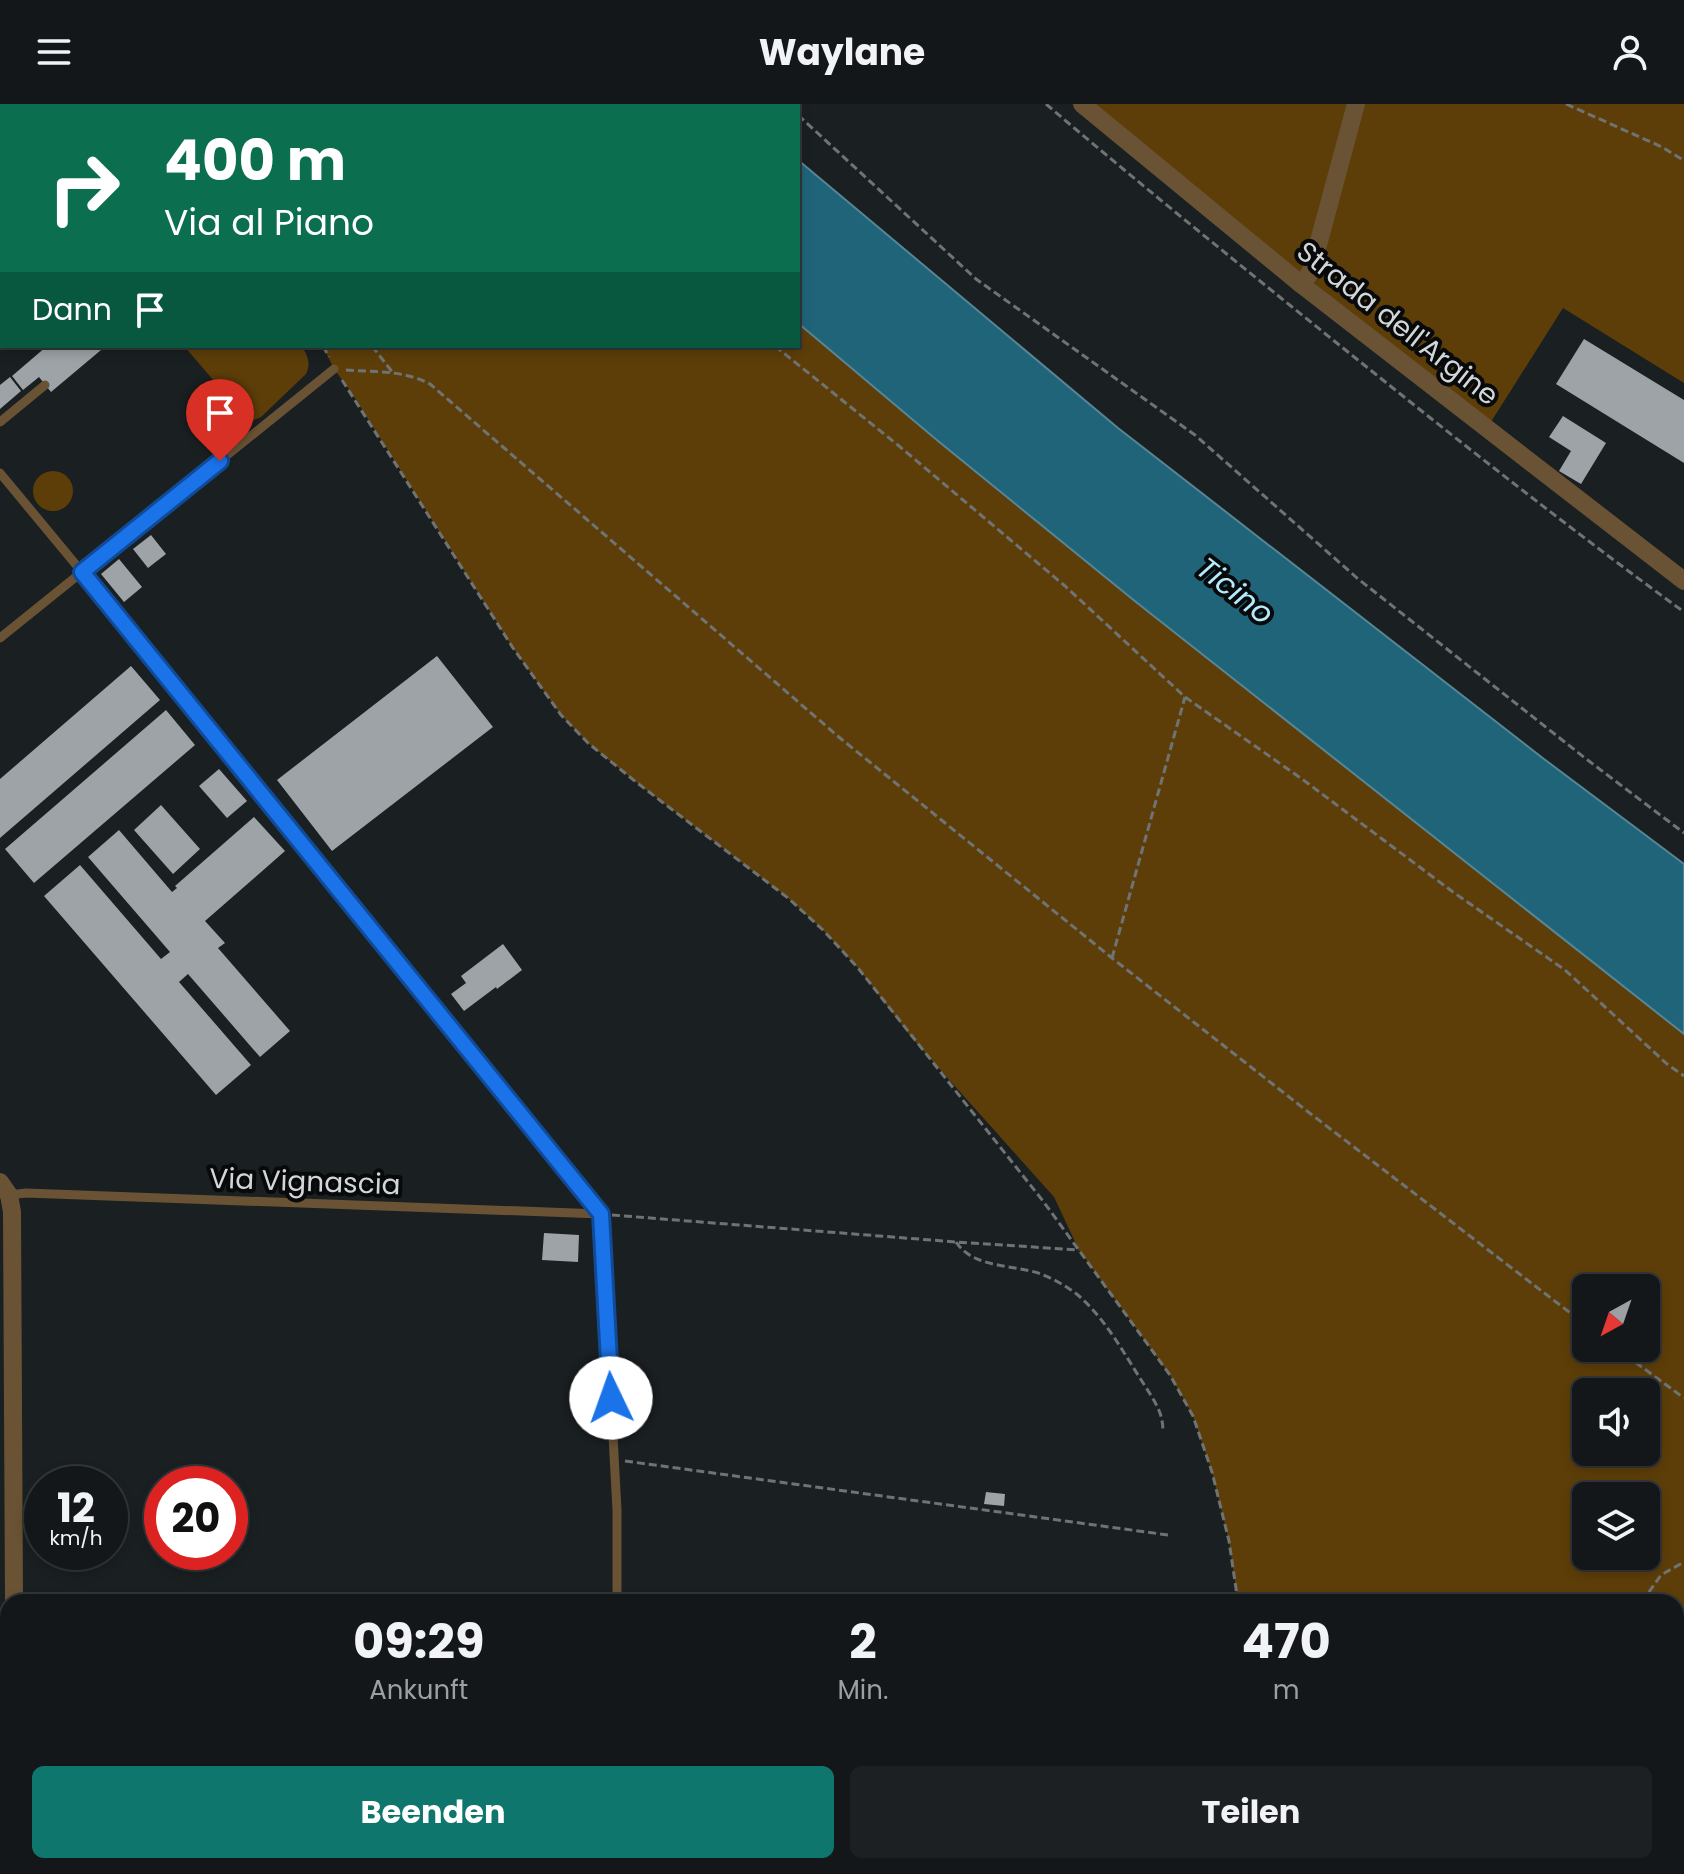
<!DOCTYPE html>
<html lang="de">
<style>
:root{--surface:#141719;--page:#1d2022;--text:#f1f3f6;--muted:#9d9fa2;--line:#333638;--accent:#0f766e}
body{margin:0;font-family:Poppins,sans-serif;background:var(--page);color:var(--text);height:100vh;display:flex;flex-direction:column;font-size:30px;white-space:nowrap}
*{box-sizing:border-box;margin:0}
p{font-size:26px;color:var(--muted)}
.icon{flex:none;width:44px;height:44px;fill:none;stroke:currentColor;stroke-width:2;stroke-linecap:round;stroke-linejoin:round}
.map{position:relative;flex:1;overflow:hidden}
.details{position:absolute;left:0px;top:1490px;width:1684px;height:280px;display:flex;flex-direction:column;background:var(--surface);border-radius:24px 24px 0 0;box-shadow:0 4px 12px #0003,0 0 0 2px var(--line)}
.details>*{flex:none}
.guide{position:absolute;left:0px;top:0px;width:800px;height:244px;box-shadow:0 4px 12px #0003,0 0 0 2px var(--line);background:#0b6e4f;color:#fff;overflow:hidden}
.needle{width:52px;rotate:220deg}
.tools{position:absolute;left:1572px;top:1170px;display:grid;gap:16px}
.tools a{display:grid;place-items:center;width:88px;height:88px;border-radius:12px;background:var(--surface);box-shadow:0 4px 12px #0003,0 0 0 2px var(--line);font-size:40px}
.speed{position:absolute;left:24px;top:1362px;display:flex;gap:16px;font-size:40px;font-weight:700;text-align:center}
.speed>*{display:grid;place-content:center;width:104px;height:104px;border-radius:50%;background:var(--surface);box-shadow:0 4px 12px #0003,0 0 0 2px var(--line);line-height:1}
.speed small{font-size:20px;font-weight:400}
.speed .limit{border:12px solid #d22;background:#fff;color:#111}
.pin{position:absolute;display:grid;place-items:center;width:68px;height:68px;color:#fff;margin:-82px -34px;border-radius:50% 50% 50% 0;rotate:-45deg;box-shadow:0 0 8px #0007}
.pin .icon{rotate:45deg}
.me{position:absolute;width:88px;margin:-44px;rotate:357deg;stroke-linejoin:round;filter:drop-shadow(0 0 6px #0008)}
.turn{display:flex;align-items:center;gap:28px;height:168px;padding:0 32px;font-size:36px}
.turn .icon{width:104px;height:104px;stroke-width:2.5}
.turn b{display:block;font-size:56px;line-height:68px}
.then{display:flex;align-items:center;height:76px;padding:0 32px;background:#0003;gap:16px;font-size:30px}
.eta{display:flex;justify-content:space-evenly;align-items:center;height:136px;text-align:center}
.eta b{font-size:48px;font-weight:700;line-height:56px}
.action{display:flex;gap:16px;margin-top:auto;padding:16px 32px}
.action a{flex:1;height:92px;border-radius:12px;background:var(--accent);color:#fff;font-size:32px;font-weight:700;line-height:92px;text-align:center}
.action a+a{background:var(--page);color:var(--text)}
header{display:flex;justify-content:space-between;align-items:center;height:104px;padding:0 32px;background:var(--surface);font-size:36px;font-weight:700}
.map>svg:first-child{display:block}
.green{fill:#5d3e09;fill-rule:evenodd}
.water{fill:#206479;stroke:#568695;stroke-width:2}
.building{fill:#9da3a6}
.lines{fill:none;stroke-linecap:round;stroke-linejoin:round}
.path{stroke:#6f7374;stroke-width:3;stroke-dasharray:8 4;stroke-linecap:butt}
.lane{stroke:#6a5334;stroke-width:9}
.street{stroke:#6a5334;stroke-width:18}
.route-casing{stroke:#114b97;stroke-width:20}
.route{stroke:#1a73e8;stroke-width:14}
.labels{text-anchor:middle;stroke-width:8;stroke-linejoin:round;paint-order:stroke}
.street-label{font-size:28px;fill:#d3d6d7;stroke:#07090a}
.water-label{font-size:30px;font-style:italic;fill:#b4eafe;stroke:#07090a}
</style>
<header><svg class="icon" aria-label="menu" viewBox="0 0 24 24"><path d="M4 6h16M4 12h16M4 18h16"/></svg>Waylane<svg class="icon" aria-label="person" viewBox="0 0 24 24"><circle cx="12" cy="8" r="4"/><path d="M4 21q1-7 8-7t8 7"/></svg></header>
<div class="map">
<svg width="1684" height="1770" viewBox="0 0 1684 1770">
<rect width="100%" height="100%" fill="#1a1f21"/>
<!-- green -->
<path class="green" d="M128,0H546L549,2H130Z
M1088,0H1348L1303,168L1290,166Z
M1362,0H1684V279L1563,204L1489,321L1314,179Z
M798,219C1088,463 1387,695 1684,930V1770H1534L1535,1762H1676V1498H1238L1229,1437L1212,1368L1193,1312L1170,1271L1079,1146L1054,1093L911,933L858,864L823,826L788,794L636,678L588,639L561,611L513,544L351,288L334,265L323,242H798ZM1586,1184H1646V1244H1586ZM1586,1288H1646V1348H1586ZM1586,1392H1646V1452H1586Z
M184,242H302C308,253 311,259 306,270L261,313L254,316L245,313Z
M33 387a20 20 0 1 1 40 0a20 20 0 1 1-40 0Z
M1327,1762H1495L1492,1770H1324Z"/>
<!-- water -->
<path class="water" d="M546,0H732L735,2H549Z
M798,56L1118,324L1544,655L1684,760V930L1136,498L938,337L798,219Z"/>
<!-- building -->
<path class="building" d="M1584,235L1684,296V359L1556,280Z
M47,242H97L101,246L51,288L39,273L23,286L12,272Z
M10,273L21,287L0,305V281Z
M1563,312L1606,339L1581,380L1559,367L1571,347L1549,333Z
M151,431L166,450L148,464L133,445Z
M119,455L142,483L124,498L101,470Z
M437,552L493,623L332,747L277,676Z
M131,562L160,596L0,734V675Z
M166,606L195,641L34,779L5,745Z
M219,665L247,697L227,714L199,682Z
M161,701L200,745L173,770L134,726Z
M254,713L285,747L205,817L225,839L218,844L290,927L260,953L188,870L179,878L251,961L216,991L44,792L80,761L161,855L170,848L88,753L119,726L172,788L177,784L175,782Z
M503,840L522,866L497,885L496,883L464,907L451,890L466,879L461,872Z
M544,1129L579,1131L578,1158L542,1156Z
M986,1388L1005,1390L1004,1402L984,1400Z
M159,1492L187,1496V1498H158Z
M356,1762H391V1767L402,1768V1770H355Z"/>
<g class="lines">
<!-- path -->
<path class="path" d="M128,0L130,2
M266,0V2
M478,0L481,2
M785,0L788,2
M1046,0C1142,82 1240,161 1338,240C1451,331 1566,422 1684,508
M1566,0L1662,43L1683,56
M798,11L976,175L1195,331L1357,474L1585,654L1684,729
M323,242L329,253
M372,242L393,269
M775,242L899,342L1065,482L1185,593L1302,675L1453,788L1565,866L1667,960L1684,972
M346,266C374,268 404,266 430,280L840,634L1112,854L1307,1007L1586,1221
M342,276L513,544L561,611L588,639L636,678L788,794L823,826L858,864L1043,1097L1170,1271L1193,1312L1212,1368L1229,1437L1238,1498
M1112,854L1185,593
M612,1111L956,1138L1079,1146
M956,1138C974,1165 1013,1160 1041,1170C1054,1175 1068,1183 1079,1192C1104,1214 1121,1244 1138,1271C1146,1284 1155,1296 1160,1309C1162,1315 1163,1321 1163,1328
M1616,1244L1684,1294
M625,1357L1168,1431
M1642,1498L1661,1471L1684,1458
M1284,1762L1285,1770
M350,1770L351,1762
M416,1770L417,1762
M1293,1770L1297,1762"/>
<!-- lane -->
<path class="lane" d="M0,318L45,281
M0,369L82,468L601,1110
M0,534L334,265
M9,1091L26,1089L601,1110L617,1406V1498
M948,1762L1005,1770"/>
<!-- street -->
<path class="street" d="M1082,0L1302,181L1684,477
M1302,181L1311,167L1356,0
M0,1078L9,1091L12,1108L14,1498
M0,1630L8,1631"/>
</g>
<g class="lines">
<defs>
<path id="route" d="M220,357L82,468L601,1110L611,1294"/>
</defs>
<!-- route casing -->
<use href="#route" class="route-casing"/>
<!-- route -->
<use href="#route" class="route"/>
</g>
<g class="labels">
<!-- street labels -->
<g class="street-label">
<text transform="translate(1398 219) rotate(38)" y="10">Strada dell'Argine</text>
<text transform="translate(305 1077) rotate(2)" y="10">Via Vignascia</text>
</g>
<!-- water labels -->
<g class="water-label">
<text transform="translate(1235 487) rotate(38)" y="10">Ticino</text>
</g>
</g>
</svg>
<div class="tools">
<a><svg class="needle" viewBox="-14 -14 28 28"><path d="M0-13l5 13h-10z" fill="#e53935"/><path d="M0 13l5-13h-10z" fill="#9d9fa2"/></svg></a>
<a><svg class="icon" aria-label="sound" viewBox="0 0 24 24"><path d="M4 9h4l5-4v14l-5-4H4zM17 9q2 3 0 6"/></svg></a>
<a><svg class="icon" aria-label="layers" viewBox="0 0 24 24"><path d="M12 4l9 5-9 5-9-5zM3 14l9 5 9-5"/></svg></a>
</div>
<div class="speed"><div>12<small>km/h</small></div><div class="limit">20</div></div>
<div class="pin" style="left:220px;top:357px;background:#d93025"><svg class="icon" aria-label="arrive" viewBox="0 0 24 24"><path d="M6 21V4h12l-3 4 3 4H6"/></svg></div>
<svg class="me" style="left:611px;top:1294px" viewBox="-20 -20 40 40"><circle r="19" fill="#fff"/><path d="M0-13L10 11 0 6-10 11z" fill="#1a73e8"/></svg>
<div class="guide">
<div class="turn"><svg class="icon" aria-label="right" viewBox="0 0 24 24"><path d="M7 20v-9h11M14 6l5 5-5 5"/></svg><div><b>400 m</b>Via al Piano</div></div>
<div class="then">Dann<svg class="icon" aria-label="arrive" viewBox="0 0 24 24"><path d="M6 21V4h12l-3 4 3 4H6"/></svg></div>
</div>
<section class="details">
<div class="eta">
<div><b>09:29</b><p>Ankunft</p></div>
<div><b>2</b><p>Min.</p></div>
<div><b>470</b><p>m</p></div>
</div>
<div class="action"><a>Beenden</a><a>Teilen</a></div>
</section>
</div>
